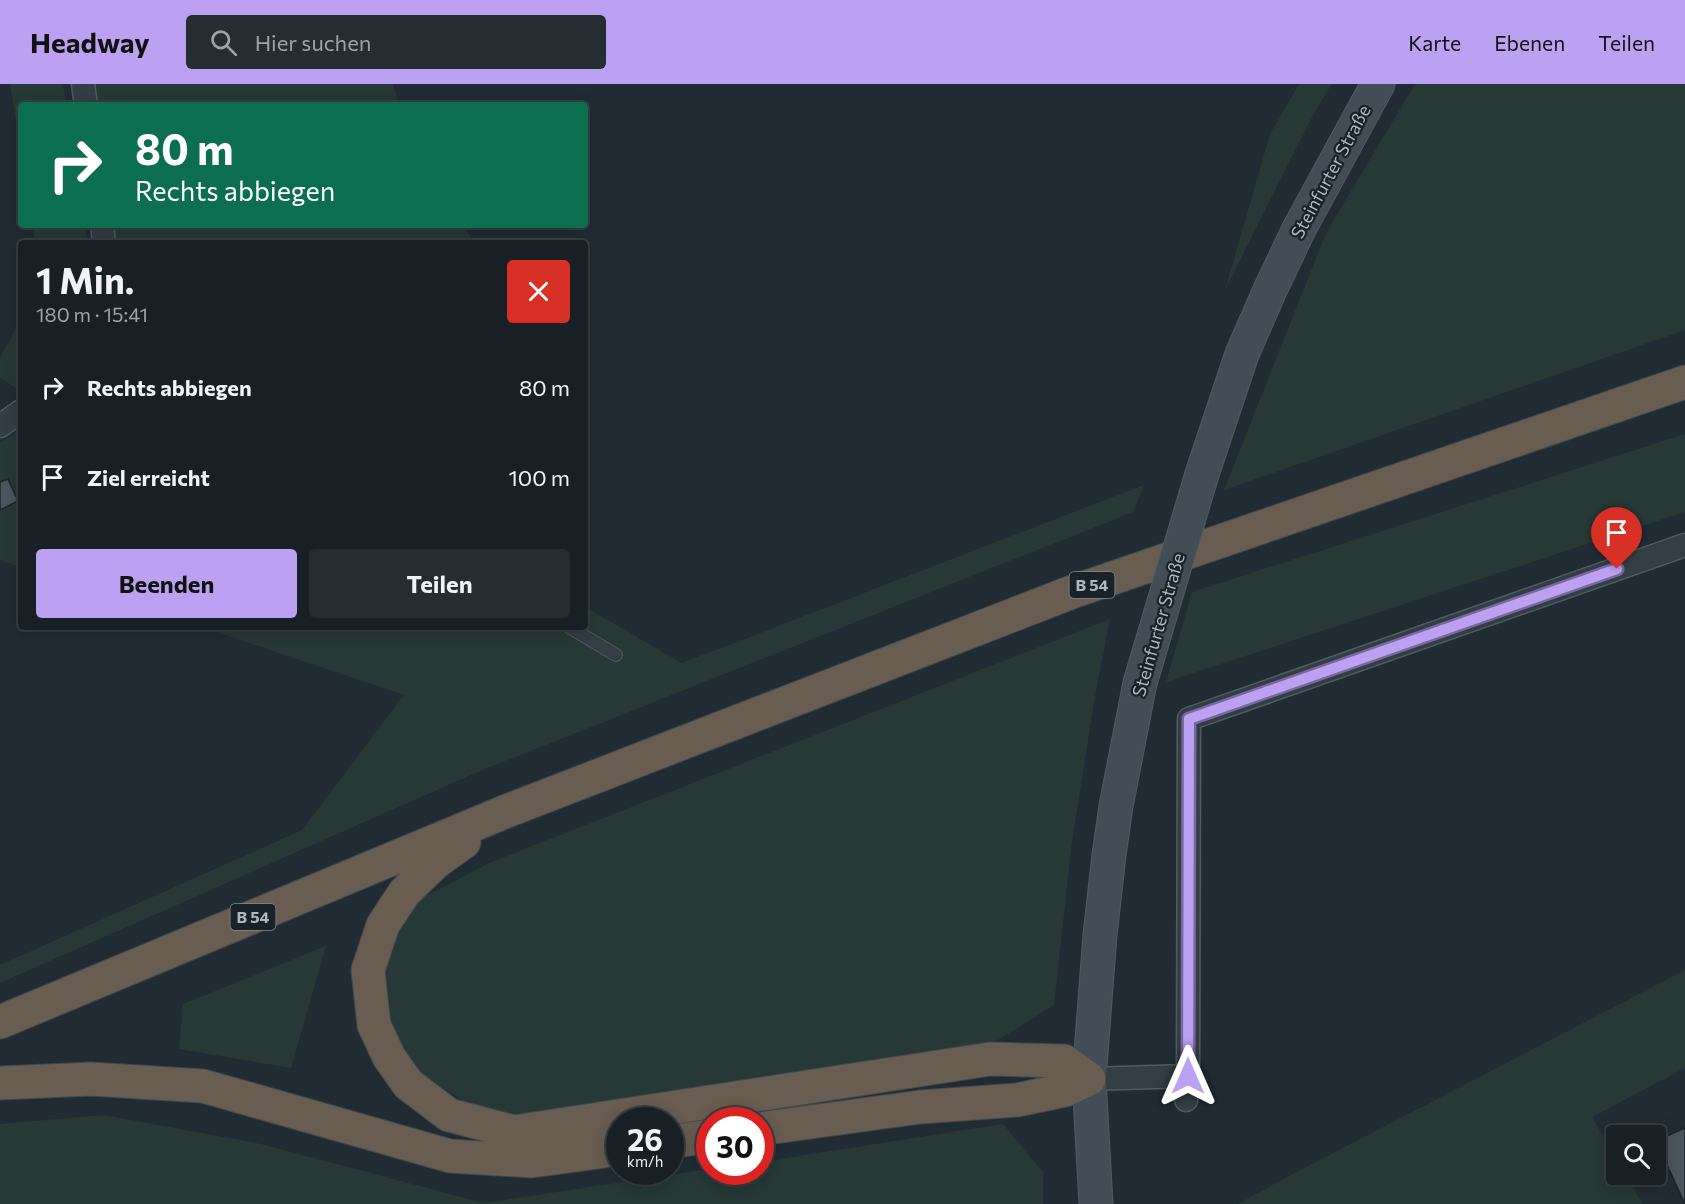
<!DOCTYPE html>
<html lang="de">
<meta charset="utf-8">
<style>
:root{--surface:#182026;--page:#252d32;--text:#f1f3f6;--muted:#9fa3a7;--line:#363e43;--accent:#bca0f2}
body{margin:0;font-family:Commissioner,sans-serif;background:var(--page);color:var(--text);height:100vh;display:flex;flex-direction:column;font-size:22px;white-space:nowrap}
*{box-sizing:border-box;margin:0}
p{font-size:20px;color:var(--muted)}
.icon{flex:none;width:33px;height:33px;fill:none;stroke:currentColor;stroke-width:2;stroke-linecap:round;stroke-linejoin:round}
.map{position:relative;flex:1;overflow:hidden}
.side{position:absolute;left:18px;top:156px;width:570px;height:390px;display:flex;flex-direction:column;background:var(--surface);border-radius:6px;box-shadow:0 3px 15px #0003,0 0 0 2px var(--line)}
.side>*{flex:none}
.top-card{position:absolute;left:18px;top:18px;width:570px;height:126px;border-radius:6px;box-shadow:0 3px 15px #0003,0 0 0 2px var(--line);background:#0b6e4f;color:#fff;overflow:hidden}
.fabs{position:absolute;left:1606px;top:1041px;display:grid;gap:12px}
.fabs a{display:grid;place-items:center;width:60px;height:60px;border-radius:6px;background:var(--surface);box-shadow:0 3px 15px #0003,0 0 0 2px var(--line);font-size:30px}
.speed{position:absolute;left:606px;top:1023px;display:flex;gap:12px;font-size:30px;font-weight:700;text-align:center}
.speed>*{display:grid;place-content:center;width:78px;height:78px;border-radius:50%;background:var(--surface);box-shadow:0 3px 15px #0003,0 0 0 2px var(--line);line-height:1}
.speed small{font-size:15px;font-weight:400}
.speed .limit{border:9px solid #d22;background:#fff;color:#111}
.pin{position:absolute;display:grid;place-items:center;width:51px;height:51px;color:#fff;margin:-62px -26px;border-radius:50% 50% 50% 0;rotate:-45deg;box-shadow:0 0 6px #0007}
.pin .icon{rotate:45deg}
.me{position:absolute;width:66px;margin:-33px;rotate:0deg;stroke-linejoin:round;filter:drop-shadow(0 0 4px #0008)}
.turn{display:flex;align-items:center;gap:21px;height:126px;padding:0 18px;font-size:27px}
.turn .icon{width:78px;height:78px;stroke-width:2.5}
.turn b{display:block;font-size:42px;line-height:51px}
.round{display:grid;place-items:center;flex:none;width:63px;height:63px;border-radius:6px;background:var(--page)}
.head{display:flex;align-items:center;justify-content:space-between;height:102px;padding:0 18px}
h1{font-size:36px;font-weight:700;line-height:45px}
.primary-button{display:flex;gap:12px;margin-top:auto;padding:12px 18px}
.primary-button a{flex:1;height:69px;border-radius:6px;background:var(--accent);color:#111;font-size:24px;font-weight:700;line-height:69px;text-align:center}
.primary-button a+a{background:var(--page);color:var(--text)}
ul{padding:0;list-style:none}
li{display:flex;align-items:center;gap:18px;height:90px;padding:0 18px}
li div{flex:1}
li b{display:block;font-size:22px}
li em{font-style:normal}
header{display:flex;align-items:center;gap:36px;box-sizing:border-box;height:84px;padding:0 30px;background:var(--accent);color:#111}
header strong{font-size:28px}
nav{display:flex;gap:33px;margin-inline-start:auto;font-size:21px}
.search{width:420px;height:54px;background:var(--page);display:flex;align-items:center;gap:15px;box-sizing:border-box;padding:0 21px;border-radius:6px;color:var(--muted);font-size:22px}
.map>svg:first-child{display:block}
.green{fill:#263936}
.building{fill:#49565f;stroke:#1b242a;stroke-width:1.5}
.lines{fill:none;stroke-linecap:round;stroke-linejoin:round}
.lane-casing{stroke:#515b62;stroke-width:14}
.street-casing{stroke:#515b62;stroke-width:25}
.secondary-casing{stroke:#515b62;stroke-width:35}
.highway-casing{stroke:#3e484e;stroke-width:35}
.lane{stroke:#333d44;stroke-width:12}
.street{stroke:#333d44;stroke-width:22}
.secondary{stroke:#424d57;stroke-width:33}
.highway{stroke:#695c51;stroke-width:33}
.secondary-bridge-casing{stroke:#515b62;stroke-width:35;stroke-linecap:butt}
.secondary-bridge{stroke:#424d57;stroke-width:33}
.route-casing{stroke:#7a689d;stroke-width:15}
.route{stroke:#bca0f2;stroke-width:10}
.labels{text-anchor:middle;stroke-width:4.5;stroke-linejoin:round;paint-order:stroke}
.shield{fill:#192228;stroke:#818b93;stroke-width:1.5}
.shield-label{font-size:16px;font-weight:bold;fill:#adb8c1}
.street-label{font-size:18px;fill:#adb8c1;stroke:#192228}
</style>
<header>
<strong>Headway</strong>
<div class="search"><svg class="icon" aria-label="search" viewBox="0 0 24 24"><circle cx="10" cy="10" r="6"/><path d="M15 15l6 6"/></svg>Hier suchen</div>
<nav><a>Karte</a><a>Ebenen</a><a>Teilen</a></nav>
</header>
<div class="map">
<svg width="1685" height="1120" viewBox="0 0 1685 1120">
<rect width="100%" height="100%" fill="#202b33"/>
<!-- green -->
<path class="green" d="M10,0H63L66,21H21V69Z
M92,0H393L399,21H95Z
M1299,0H1332L1314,29L1225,206L1270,50Z
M1415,0H1685V246L1224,406L1326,149Z
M32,141H85L88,159H35Z
M112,141H463L474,159H115Z
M21,235V307L0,294V274Z
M21,345V483L0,476V359Z
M1685,350V428L1166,598L1192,508Z
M1144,401L1133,428L480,687L0,899V881L302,746L404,611L202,543H585V523L682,579Z
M1110,535L1096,606L1072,758L1054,921L993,959L517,1031L466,1019L415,986L392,944L385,875L415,818L489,779Z
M326,862L291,984L179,965L183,920Z
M1685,886V984L1592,1033L1617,1076V1090L1625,1091L1643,1120H1238L1285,1094Z
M104,1031L261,1060L484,1119L709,1085L710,1088H760L761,1078L1003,1040L1043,1088V1120H0V1040Z"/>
<!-- building -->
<path class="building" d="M8,395L18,417L0,426V398Z
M1685,1044V1120L1656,1057Z"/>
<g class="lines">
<defs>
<path id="lane" d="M569,543L616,571"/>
<path id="street" d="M83,0L86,21
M102,141L104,159
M0,342L21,327
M1089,995L1188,992L1189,635L1685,461
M1186,1016L1188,992"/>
<path id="secondary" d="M1202,390L1242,270L1270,206L1299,145L1378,0
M1096,1120L1089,995L1100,851L1109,771L1116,722L1140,599"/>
<path id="highway" d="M464,758L436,778L404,809L383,841L368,886L374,941L389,973L408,1000L449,1031L514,1048L990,975L1064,977L1089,995L1065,1006L1017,1016L920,1023L760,1045
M0,938L507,727L1072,508L1685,298
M0,999L91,995L203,1002L450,1072L532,1077L620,1065
M670,1058L710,1052"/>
</defs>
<!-- lane casing -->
<use href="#lane" class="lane-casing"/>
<!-- street casing -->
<use href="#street" class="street-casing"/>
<!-- secondary casing -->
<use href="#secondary" class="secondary-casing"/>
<!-- highway casing -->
<use href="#highway" class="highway-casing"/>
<!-- lane -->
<use href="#lane" class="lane"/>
<!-- street -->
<use href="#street" class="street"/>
<!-- secondary -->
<use href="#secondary" class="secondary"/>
<!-- highway -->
<use href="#highway" class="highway"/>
<defs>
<path id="secondary-bridge" d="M1140,599L1202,390"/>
</defs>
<!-- secondary-bridge casing -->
<use href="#secondary-bridge" class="secondary-bridge-casing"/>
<!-- secondary-bridge -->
<use href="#secondary-bridge" class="secondary-bridge"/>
</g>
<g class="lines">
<defs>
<path id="route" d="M1188,992L1189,635L1617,485"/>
</defs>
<!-- route casing -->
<use href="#route" class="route-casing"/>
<!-- route -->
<use href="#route" class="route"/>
</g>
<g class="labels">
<!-- shield labels -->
<g class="shield">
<rect x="1069.5" y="488" width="45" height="26" rx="4.5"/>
<rect x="230.5" y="820" width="45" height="26" rx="4.5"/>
</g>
<g class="shield-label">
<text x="1092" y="507">B 54</text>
<text x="253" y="839">B 54</text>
</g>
<!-- street labels -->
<g class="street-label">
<text transform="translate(1331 88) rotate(-62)" y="6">Steinfurter Straße</text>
<text transform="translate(1159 541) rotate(-74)" y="6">Steinfurter Straße</text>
</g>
</g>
</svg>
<div class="fabs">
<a><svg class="icon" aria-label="search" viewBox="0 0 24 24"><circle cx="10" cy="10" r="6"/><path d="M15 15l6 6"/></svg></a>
</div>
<div class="speed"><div>26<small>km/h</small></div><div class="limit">30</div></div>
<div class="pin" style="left:1617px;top:485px;background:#d93025"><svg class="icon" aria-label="arrive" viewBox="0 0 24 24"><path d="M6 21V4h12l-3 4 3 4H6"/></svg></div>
<svg class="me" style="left:1188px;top:992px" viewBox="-20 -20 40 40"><path d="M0-17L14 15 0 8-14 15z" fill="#bca0f2" stroke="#fff" stroke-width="4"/></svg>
<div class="top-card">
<div class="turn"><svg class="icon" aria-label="right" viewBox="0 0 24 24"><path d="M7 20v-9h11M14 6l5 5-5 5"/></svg><div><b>80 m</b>Rechts abbiegen</div></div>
</div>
<section class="side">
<div class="head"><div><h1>1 Min.</h1><p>180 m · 15:41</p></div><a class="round" style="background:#d93025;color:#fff"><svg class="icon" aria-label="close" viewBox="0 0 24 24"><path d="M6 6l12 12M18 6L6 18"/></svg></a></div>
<ul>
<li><svg class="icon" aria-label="right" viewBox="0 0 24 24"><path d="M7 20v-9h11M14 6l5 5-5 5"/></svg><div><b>Rechts abbiegen</b></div><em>80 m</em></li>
<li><svg class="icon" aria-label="arrive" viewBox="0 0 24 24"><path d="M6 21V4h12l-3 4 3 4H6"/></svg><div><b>Ziel erreicht</b></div><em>100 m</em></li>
</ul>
<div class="primary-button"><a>Beenden</a><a>Teilen</a></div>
</section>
</div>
